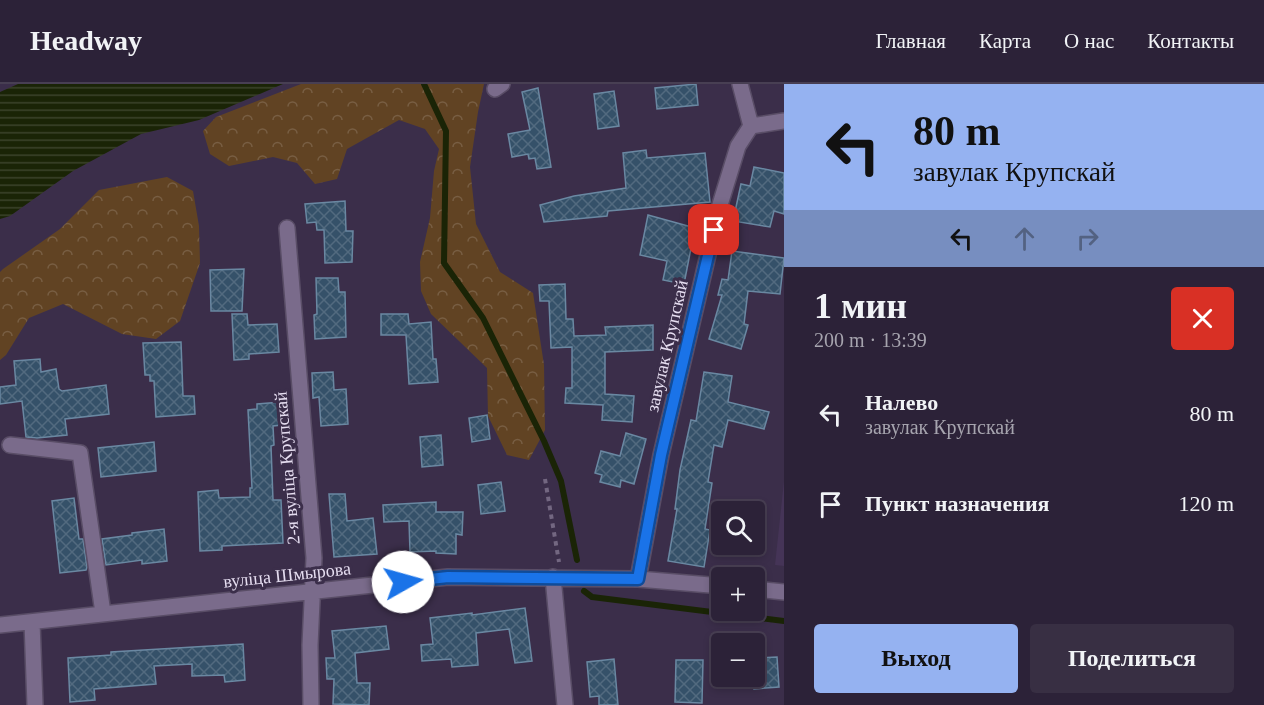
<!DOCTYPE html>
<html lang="ru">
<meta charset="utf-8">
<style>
:root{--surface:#2c2238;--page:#382f43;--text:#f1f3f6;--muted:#a6a4ae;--line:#483f53;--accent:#95b2f1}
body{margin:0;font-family:"Times New Roman",serif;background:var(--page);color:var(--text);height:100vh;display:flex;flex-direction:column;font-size:22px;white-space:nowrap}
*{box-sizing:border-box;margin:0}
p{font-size:20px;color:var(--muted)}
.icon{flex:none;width:33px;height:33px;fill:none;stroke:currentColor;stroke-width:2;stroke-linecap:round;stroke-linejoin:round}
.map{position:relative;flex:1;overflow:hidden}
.side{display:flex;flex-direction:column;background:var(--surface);width:480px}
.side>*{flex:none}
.guide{background:#95b2f1;color:#111;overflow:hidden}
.fabs{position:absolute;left:711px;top:417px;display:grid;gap:12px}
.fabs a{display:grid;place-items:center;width:54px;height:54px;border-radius:6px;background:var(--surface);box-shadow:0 3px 9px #0003,0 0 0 2px var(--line);font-size:30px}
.pin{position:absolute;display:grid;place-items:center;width:51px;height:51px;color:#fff;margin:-26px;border-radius:12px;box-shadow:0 3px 9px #0006}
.me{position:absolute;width:66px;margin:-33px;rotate:83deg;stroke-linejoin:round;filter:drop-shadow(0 0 4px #0008)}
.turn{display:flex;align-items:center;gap:21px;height:126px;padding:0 30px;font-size:27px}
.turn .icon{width:78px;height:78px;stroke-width:2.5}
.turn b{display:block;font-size:42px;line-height:51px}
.lanes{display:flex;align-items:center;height:57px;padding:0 30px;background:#0003;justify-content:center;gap:30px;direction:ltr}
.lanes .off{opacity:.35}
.round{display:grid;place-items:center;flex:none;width:63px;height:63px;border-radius:6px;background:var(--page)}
.head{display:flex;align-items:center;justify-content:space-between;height:102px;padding:0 30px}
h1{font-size:36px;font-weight:700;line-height:45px}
.button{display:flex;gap:12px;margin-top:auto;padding:12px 30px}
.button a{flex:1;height:69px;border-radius:6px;background:var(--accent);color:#111;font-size:24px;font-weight:700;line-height:69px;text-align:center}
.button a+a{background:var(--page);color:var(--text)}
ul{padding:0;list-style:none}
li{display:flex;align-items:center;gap:18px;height:90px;padding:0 30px}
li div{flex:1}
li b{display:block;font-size:22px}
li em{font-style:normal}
header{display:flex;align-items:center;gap:36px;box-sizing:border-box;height:84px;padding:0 30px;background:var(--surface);border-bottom:2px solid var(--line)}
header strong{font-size:28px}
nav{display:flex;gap:33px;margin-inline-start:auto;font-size:21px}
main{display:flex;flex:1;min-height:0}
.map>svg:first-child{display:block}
.built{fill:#453457}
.forest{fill:url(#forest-crowns)}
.water{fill:url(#water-rules)}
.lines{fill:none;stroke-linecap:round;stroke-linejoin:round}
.stream{stroke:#1a2406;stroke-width:6}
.building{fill:url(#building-cross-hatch);stroke:#6a88a2;stroke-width:1.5}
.minor-casing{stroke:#594d66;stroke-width:18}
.path{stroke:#736781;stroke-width:4;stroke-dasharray:4.5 4.5;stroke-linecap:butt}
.minor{stroke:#7a6b8b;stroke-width:15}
.route-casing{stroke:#114b97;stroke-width:15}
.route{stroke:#1a73e8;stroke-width:10}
.labels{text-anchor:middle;stroke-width:6;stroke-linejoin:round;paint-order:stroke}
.street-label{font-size:18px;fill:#e5ddf0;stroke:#3b2e4a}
</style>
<header>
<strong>Headway</strong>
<nav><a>Главная</a><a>Карта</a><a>О нас</a><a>Контакты</a></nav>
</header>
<main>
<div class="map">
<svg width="784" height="621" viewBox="0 0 784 621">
<defs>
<pattern id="forest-crowns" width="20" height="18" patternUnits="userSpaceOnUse" patternTransform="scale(1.5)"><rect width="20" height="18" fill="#614323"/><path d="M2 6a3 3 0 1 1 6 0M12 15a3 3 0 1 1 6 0" fill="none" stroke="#785e43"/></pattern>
<pattern id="water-rules" width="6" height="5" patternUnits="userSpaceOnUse" patternTransform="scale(1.5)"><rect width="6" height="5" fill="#1a2406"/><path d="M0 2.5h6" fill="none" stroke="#3b432b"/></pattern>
<pattern id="building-cross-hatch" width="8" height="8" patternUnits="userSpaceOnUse" patternTransform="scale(1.5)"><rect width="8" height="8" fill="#355169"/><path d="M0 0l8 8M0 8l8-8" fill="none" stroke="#526a7f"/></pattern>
</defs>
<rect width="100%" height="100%" fill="#3b2e4a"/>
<!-- built -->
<path class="built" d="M784,397V482L775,481Z"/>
<!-- forest -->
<path class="forest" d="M301,0H484L478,28L470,83L476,140L500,188L533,209L544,281L545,346L529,376L507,371L488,332L487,284L431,230L421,207L420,178L430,134L434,87L439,65L425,45L399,36L347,65L337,95L315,100L297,79L273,73L229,82L210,70L203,47L216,33Z
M167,93L193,107L199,142L200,179L180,237L156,255L122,250L63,220L29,234L6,271L0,276V188L3,185L60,145L99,106Z"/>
<!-- water -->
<path class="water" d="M18,0H283L199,36L141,50L73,87L10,132L0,135V8Z"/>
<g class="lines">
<!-- stream -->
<path class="stream" d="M424,0L446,47L444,179L483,234L544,357L561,397L577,476
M584,507L592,513L784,537"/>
</g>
<!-- building -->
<path class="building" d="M696,0L698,21L657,25L655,4Z
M538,4L551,83L537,85L535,74L529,75L528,70L512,73L508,50L530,46L522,8Z
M614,7L619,42L598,45L594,10Z
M646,66L647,74L705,69L710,118L608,127L607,132L544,138L540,121L574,112L626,104L623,69Z
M754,83L784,89V130L774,127L770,143L733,137L741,100L750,102Z
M345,117L346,147H353L352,178L325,179L324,146H317L316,138L307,139L305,120Z
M648,131L699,145L695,159H692L684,200L663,196L667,177L640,171Z
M732,167L784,174L780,210L748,207L744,240L748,241L741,265L709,255L722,211H718L722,195L728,196Z
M244,185L242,227H211L210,186Z
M316,194H338L339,208H345L346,253L315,255L314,231L317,230Z
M565,200L566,235H573L574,252L606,251L605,243L653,241V266L605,268V310L634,312L632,338L602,336L603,321L565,319L566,304H572V263L551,264L549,217H540L539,201Z
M232,230H247L248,241L277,240L279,268L249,270V275L234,276Z
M381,230H408L409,240L431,238L433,275H436L438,298L409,300L406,251H381Z
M181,258L183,312H194L195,330L156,333L154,297H150V291H145L143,259Z
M40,275L41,288L56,285L59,305L62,307L106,301L109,330L65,335L67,351L37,354L26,353L22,317L0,320V303L16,301L14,277Z
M333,288L334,306L346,305L348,340L321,342L319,313L313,314L312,289Z
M704,288L732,292L728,318L769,328L764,345L728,336L722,363L714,361L708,398L712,399L705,445L710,446L704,483L668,477L677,425H675L680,386L691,336L696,337Z
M281,318L282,341L273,342L274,361L271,362L273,416H281L283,459L222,462V466L200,467L198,408L218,406L219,414L250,413V404H252L248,326L257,325V320Z
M487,331L490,355L472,358L469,334Z
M626,349L646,355L634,400L621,396L620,403L600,398L602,391L595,389L601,367L620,372Z
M441,351L443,381L422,383L420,353Z
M154,358L156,387L101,393L98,364Z
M501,398L505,427L481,430L478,401Z
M329,410H345L347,437L373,434L377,470L334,473Z
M74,414L79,455H83L87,483L86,486L60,489L52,417Z
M436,418V428H463L462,451L456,450V470L436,469V467L410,468L409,437L384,438L383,421Z
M164,445L167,477L142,480V476L106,481L102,455L132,451V449Z
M525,524L532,577L515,579L509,545L476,549L478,581L452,583L451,575L422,577L421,561L433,560L430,534L472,529V531Z
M386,542L389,565L355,569L357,599H370L369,621L333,620L334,595H327L326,574H335L332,547Z
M243,560L245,596L225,598L224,591L192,592V580L154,582L156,600L94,605L95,616L70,618L68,574L111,571V568Z
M777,573L779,603L754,605V574Z
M614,575L618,621H599V612L590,613L587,578Z
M676,576H703L702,619L675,618Z"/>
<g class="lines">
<defs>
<path id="minor" d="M740,0L751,42
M495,5L502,0
M287,144L314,474L310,561L311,621
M10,361L80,369L103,529
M553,493L565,621
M638,495L661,371L719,124L738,62L751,42L784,37
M754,505L784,508
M32,538L35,621
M0,541L448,493L638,495L722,502"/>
</defs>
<!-- minor casing -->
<use href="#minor" class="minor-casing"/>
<!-- path -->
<path class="path" d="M545,395L559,478"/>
<!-- minor -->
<use href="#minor" class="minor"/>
</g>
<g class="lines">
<defs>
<path id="route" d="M403,498L448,493L638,495L661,371L714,146"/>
</defs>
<!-- route casing -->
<use href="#route" class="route-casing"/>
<!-- route -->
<use href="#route" class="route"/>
</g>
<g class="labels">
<!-- street labels -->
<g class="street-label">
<text transform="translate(667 262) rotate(-77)" y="6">завулак Крупскай</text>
<text transform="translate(287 384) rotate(-95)" y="6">2-я вуліца Крупскай</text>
<text transform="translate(287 491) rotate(-6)" y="6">вуліца Шмырова</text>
</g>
</g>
</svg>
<div class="fabs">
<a><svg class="icon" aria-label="search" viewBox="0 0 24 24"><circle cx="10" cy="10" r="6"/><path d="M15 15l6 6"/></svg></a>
<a>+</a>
<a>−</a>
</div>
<div class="pin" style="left:714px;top:146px;background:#d93025"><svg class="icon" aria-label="arrive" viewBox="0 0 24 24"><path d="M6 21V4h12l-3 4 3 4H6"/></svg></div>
<svg class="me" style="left:403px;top:498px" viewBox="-20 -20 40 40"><circle r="19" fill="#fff"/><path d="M0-13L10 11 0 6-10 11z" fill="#1a73e8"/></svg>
</div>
<section class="side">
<div class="guide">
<div class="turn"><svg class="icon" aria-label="left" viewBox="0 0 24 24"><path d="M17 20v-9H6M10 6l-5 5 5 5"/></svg><div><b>80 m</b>завулак Крупскай</div></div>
<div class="lanes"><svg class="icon" aria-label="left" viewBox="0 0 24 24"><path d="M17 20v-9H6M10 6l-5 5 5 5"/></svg><svg class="icon off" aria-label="ahead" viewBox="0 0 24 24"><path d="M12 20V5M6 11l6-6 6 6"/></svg><svg class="icon off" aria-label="right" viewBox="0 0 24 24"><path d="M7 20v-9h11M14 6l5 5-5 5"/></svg></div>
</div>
<div class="head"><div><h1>1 мин</h1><p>200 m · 13:39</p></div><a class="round" style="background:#d93025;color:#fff"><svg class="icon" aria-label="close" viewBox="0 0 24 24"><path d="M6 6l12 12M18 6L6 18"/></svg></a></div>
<ul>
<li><svg class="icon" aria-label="left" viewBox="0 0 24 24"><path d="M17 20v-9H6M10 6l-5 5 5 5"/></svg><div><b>Налево</b><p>завулак Крупскай</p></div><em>80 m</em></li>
<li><svg class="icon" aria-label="arrive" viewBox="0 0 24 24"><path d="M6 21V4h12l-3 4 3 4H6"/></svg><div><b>Пункт назначения</b></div><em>120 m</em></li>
</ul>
<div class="button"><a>Выход</a><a>Поделиться</a></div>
</section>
</main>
